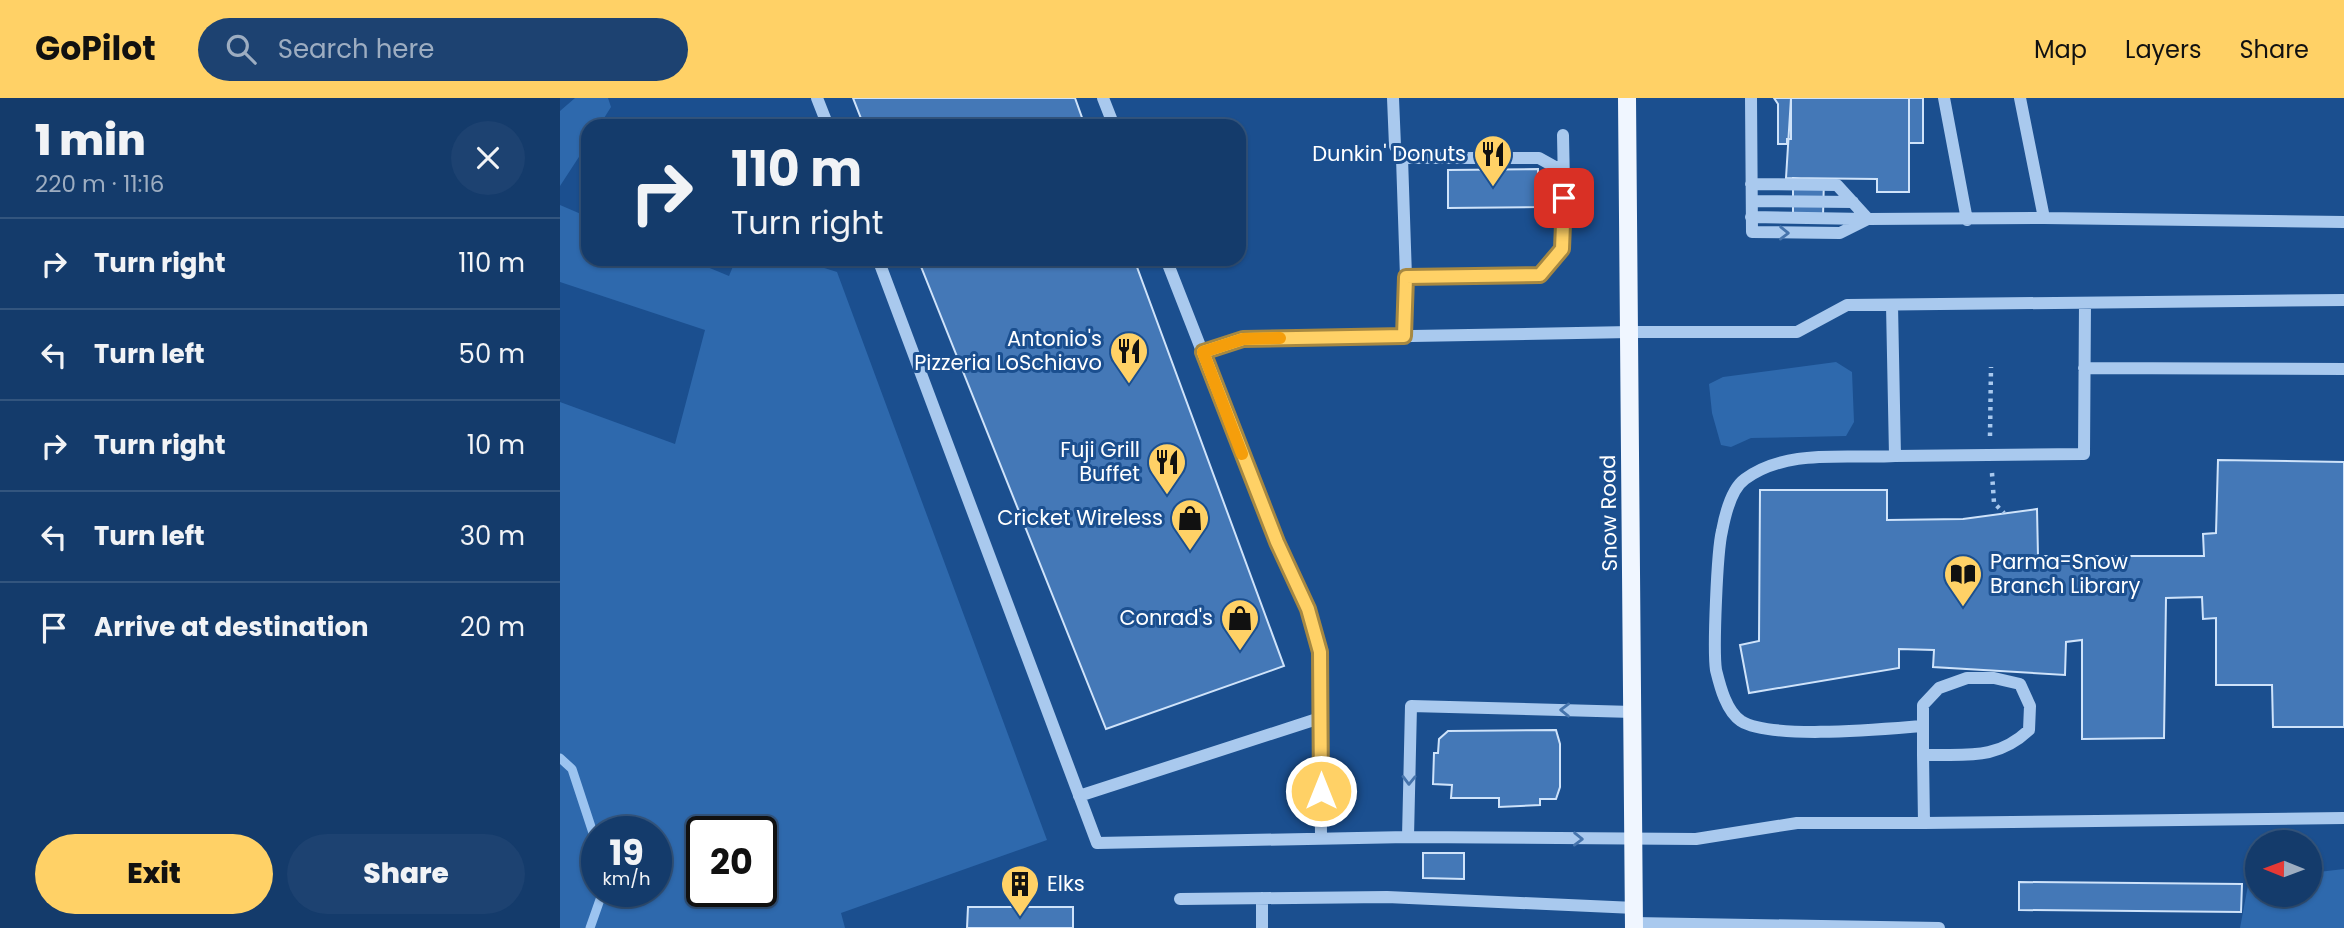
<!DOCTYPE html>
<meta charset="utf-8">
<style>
:root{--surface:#143b6b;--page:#1d4271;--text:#f1f3f6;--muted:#9dadc1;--line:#33557e;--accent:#ffd166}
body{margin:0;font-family:Poppins,sans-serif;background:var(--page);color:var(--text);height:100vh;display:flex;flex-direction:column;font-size:26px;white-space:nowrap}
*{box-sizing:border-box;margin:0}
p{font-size:23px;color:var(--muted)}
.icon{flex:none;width:38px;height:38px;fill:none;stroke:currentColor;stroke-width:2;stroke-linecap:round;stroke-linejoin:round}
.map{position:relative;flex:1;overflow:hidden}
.panel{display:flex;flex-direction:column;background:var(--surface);width:560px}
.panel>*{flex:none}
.guide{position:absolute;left:21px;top:21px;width:665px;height:147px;border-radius:21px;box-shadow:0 2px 5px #0004,0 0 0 2px var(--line);background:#143b6b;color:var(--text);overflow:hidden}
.needle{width:46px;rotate:271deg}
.buttons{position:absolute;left:1685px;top:732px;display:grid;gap:14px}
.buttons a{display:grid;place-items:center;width:77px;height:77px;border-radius:50%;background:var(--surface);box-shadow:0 2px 5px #0004,0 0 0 2px var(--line);font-size:35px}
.speed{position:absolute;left:21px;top:718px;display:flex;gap:14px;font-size:35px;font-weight:700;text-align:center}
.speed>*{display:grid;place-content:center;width:91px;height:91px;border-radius:50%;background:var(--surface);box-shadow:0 2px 5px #0004,0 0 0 2px var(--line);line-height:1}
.speed small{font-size:18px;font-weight:400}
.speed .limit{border:4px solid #111;border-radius:10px;background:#fff;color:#111}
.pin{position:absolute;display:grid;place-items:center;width:60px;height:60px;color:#fff;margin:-30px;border-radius:14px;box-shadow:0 4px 10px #0006}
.me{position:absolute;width:77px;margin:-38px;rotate:0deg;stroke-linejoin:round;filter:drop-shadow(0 0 5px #0008)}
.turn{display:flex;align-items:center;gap:24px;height:147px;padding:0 35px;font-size:32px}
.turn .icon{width:91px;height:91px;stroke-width:2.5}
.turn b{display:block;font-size:49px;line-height:60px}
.round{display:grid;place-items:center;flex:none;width:74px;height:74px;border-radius:37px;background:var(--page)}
.overview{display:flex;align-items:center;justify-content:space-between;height:119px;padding:0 35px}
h1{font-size:42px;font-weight:800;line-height:52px}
.cta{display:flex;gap:14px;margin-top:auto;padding:14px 35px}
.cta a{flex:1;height:80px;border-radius:42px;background:var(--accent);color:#111;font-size:28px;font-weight:800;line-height:80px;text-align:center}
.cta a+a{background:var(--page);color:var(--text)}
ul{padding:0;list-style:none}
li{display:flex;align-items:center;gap:21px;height:91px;padding:0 35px;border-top:2px solid var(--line)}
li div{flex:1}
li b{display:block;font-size:26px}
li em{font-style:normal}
header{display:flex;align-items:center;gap:42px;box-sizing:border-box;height:98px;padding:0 35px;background:var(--accent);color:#111}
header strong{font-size:33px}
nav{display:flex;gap:38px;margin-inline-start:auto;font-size:24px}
.search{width:490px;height:63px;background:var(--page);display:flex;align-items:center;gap:18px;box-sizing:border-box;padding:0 24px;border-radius:38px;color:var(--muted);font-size:26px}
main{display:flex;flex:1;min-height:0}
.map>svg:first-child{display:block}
.green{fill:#2e69ad;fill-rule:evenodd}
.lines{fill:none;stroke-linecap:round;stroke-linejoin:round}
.stream{stroke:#9cc4f0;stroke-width:9}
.building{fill:#4478b7;stroke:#cfe3fa;stroke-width:2}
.path{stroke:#a9c9ee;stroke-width:4.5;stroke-dasharray:3.5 5;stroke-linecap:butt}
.minor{stroke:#a9c9ee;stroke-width:12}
.major{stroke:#f0f6ff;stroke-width:18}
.oneway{stroke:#4674ac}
.route-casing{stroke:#a68842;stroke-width:18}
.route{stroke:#ffd166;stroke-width:12}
.slow{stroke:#f59e0b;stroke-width:12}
.labels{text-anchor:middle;stroke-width:6;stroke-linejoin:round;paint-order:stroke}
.poi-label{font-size:21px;fill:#fff;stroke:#1b4f8f;text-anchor:end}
.street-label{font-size:21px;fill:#fff;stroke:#1b4f8f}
</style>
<header>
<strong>GoPilot</strong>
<div class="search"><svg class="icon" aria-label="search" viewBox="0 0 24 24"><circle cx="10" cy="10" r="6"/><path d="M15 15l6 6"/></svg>Search here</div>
<nav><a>Map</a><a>Layers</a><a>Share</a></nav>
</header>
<main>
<section class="panel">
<div class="overview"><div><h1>1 min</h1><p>220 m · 11:16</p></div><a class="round"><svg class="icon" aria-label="close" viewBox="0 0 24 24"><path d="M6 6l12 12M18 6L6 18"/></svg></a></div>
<ul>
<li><svg class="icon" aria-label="right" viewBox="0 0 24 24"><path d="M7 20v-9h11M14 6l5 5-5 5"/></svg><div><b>Turn right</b></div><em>110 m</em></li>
<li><svg class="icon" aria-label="left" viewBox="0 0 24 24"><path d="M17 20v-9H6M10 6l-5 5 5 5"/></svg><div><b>Turn left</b></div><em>50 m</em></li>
<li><svg class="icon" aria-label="right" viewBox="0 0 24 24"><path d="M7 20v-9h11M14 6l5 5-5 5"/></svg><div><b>Turn right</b></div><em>10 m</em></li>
<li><svg class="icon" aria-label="left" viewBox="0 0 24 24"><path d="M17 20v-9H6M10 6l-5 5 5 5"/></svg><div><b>Turn left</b></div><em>30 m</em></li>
<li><svg class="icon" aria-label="arrive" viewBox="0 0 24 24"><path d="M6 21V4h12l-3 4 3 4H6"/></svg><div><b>Arrive at destination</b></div><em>20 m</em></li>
</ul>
<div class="cta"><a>Exit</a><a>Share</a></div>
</section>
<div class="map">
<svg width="1784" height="830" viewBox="0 0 1784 830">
<rect width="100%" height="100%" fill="#1b4f8f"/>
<!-- green -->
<path class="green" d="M15,0H48L51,9L39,28H28V45L0,88V13Z
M0,107L28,119V161H128L169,178L176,161H236L277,174L487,742L281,815L285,830H0V304L115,346L145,232L0,184ZM96,733V793H37V733ZM142,733H201V793H142Z
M1276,264L1292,274L1294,324L1286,338L1191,340L1171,349L1161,347L1152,315L1149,286L1163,279Z
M1784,771V830H1680L1689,782L1697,781L1698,796H1750V775Z"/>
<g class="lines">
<!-- stream -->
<path class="stream" d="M0,660L12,671L37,747
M30,830L43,793"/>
</g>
<!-- building -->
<path class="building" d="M293,0H515L525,28H304Z
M1231,0H1349V94H1317V81L1226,80Z
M1231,0V41H1227V46H1218V6L1214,0Z
M1276,0H1363V45H1349V0Z
M978,71V109L888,110V72Z
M1233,80L1264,81L1263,118H1233Z
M358,161H574L724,568L546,631Z
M1658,362L1784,364V629H1713L1712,587H1656V520L1643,521L1642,499L1606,500L1604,640L1522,641V542L1506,544L1505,577L1373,569L1374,552L1339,551V570L1189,595L1180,547L1199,543L1200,392H1327V422L1403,421L1477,411L1478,458H1644L1643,436L1656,435Z
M996,632L1000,646V689L996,701H980V707L939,709V700H891L892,687L873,686L874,655H878L879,641L888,633Z
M863,755H904V781L863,780Z
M1459,784L1682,786L1681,814L1459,812Z
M408,809H513V830H407Z"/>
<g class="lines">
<!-- path -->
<path class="path" d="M1430,338L1431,269
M1432,375L1434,405L1444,415"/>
<!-- minor -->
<path class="minor" d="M257,0L268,28
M543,0L554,28
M833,0L835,48L842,60L846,179L844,238
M1191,0L1192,134L1280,135L1308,121L1484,120
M1384,0L1407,122
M1460,0L1484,120L1784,124
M842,60H979L997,70L1003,81
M1191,86L1277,87L1308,121
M1192,103L1293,104
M1191,119L1306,121
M318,161L537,745L848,739
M606,161L717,445L748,511L760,554L761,741
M846,179L980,177C994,165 1001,156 1005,138L1003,37
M1332,207L1335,358C1286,361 1227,350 1185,381C1171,391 1165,417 1162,433C1157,453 1153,552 1156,572C1160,588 1166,613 1181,623C1211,642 1324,631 1362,628
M643,254L683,241L1070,234H1237L1287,207L1784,202
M1524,270L1784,271
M1335,358L1524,356L1525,205
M1407,580H1434L1460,586L1470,608L1469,632C1436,663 1406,656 1363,657V607L1379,590Z
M1073,614L851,608L848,739L1136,741L1237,725H1364L1363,657
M519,698L760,620
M1364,725L1784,720
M702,800V830
M620,801L827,799L1075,810
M1074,825L1379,830"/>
<!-- major -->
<path class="major" d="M1067,0L1074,830"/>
</g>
<!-- one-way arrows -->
<defs><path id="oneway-chevron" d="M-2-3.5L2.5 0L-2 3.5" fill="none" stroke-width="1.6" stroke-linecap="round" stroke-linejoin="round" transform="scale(1.75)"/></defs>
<g class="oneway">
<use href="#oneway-chevron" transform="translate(1224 135) rotate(1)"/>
<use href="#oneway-chevron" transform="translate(1005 612) rotate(-179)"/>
<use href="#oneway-chevron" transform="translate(849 682) rotate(91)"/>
<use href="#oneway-chevron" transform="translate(1018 741) rotate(1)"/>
</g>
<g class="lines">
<defs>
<path id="route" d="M761,693L760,554L748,511L717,444L643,254L683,241L844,238L846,179L980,177L1002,151L1004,100"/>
</defs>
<!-- route casing -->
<use href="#route" class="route-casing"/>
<!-- route -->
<use href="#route" class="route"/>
<!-- slow -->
<path class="slow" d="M682,356L643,254L683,241L720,240"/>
</g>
<!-- icons -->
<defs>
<symbol id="restaurant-pin" viewBox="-11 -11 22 30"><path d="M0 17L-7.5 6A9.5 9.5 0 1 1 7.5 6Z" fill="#ffd166" stroke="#1b4f8f"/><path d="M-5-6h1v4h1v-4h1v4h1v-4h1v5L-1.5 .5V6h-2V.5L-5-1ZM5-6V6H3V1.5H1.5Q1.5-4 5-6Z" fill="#111"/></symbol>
<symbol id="shop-pin" viewBox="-11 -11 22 30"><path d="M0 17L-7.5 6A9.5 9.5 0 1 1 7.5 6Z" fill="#ffd166" stroke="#1b4f8f"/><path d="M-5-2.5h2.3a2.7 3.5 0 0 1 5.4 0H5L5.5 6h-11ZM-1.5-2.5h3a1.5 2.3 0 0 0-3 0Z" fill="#111"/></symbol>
<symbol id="library-pin" viewBox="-11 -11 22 30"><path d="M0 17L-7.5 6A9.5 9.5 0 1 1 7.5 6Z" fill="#ffd166" stroke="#1b4f8f"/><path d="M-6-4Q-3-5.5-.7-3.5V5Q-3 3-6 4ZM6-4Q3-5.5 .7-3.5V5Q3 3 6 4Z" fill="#111"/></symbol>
<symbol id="building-pin" viewBox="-11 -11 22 30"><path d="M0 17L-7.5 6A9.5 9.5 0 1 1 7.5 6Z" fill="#ffd166" stroke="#1b4f8f"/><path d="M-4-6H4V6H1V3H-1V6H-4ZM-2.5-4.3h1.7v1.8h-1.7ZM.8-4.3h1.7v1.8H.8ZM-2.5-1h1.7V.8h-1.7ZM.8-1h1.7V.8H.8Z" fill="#111"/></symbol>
</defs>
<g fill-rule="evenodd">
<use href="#restaurant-pin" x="911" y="34" width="44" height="60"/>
<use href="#restaurant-pin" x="547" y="231" width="44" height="60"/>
<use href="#restaurant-pin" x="585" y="342" width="44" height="60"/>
<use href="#shop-pin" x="608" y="398" width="44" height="60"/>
<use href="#library-pin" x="1381" y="454" width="44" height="60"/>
<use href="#shop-pin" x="658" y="498" width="44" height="60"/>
<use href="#building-pin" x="438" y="764" width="44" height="60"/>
</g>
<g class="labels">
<!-- poi labels -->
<g class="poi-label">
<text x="906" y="63">Dunkin' Donuts</text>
<text x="542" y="248">Antonio's<tspan x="542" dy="24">Pizzeria LoSchiavo</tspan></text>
<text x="580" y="359">Fuji Grill<tspan x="580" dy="24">Buffet</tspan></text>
<text x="603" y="427">Cricket Wireless</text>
<text x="1430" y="471" text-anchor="start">Parma-Snow<tspan x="1430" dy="24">Branch Library</tspan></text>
<text x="653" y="527">Conrad's</text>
<text x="487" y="793" text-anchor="start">Elks</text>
</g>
<!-- street labels -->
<g class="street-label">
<text transform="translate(1049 415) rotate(-91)" y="7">Snow Road</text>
</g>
</g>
</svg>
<div class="buttons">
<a><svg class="needle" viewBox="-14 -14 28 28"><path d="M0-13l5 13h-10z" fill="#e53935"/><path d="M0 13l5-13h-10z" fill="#9dadc1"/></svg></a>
</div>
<div class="speed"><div>19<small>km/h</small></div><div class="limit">20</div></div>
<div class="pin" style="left:1004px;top:100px;background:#d93025"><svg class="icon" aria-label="arrive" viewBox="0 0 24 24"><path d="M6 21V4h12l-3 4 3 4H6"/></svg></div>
<svg class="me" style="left:761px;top:693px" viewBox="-20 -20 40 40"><circle r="17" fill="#ffd166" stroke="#fff" stroke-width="3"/><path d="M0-11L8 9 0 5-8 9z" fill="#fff"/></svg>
<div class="guide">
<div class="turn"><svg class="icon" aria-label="right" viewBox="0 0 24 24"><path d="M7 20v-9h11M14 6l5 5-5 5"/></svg><div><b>110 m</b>Turn right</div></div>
</div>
</div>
</main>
